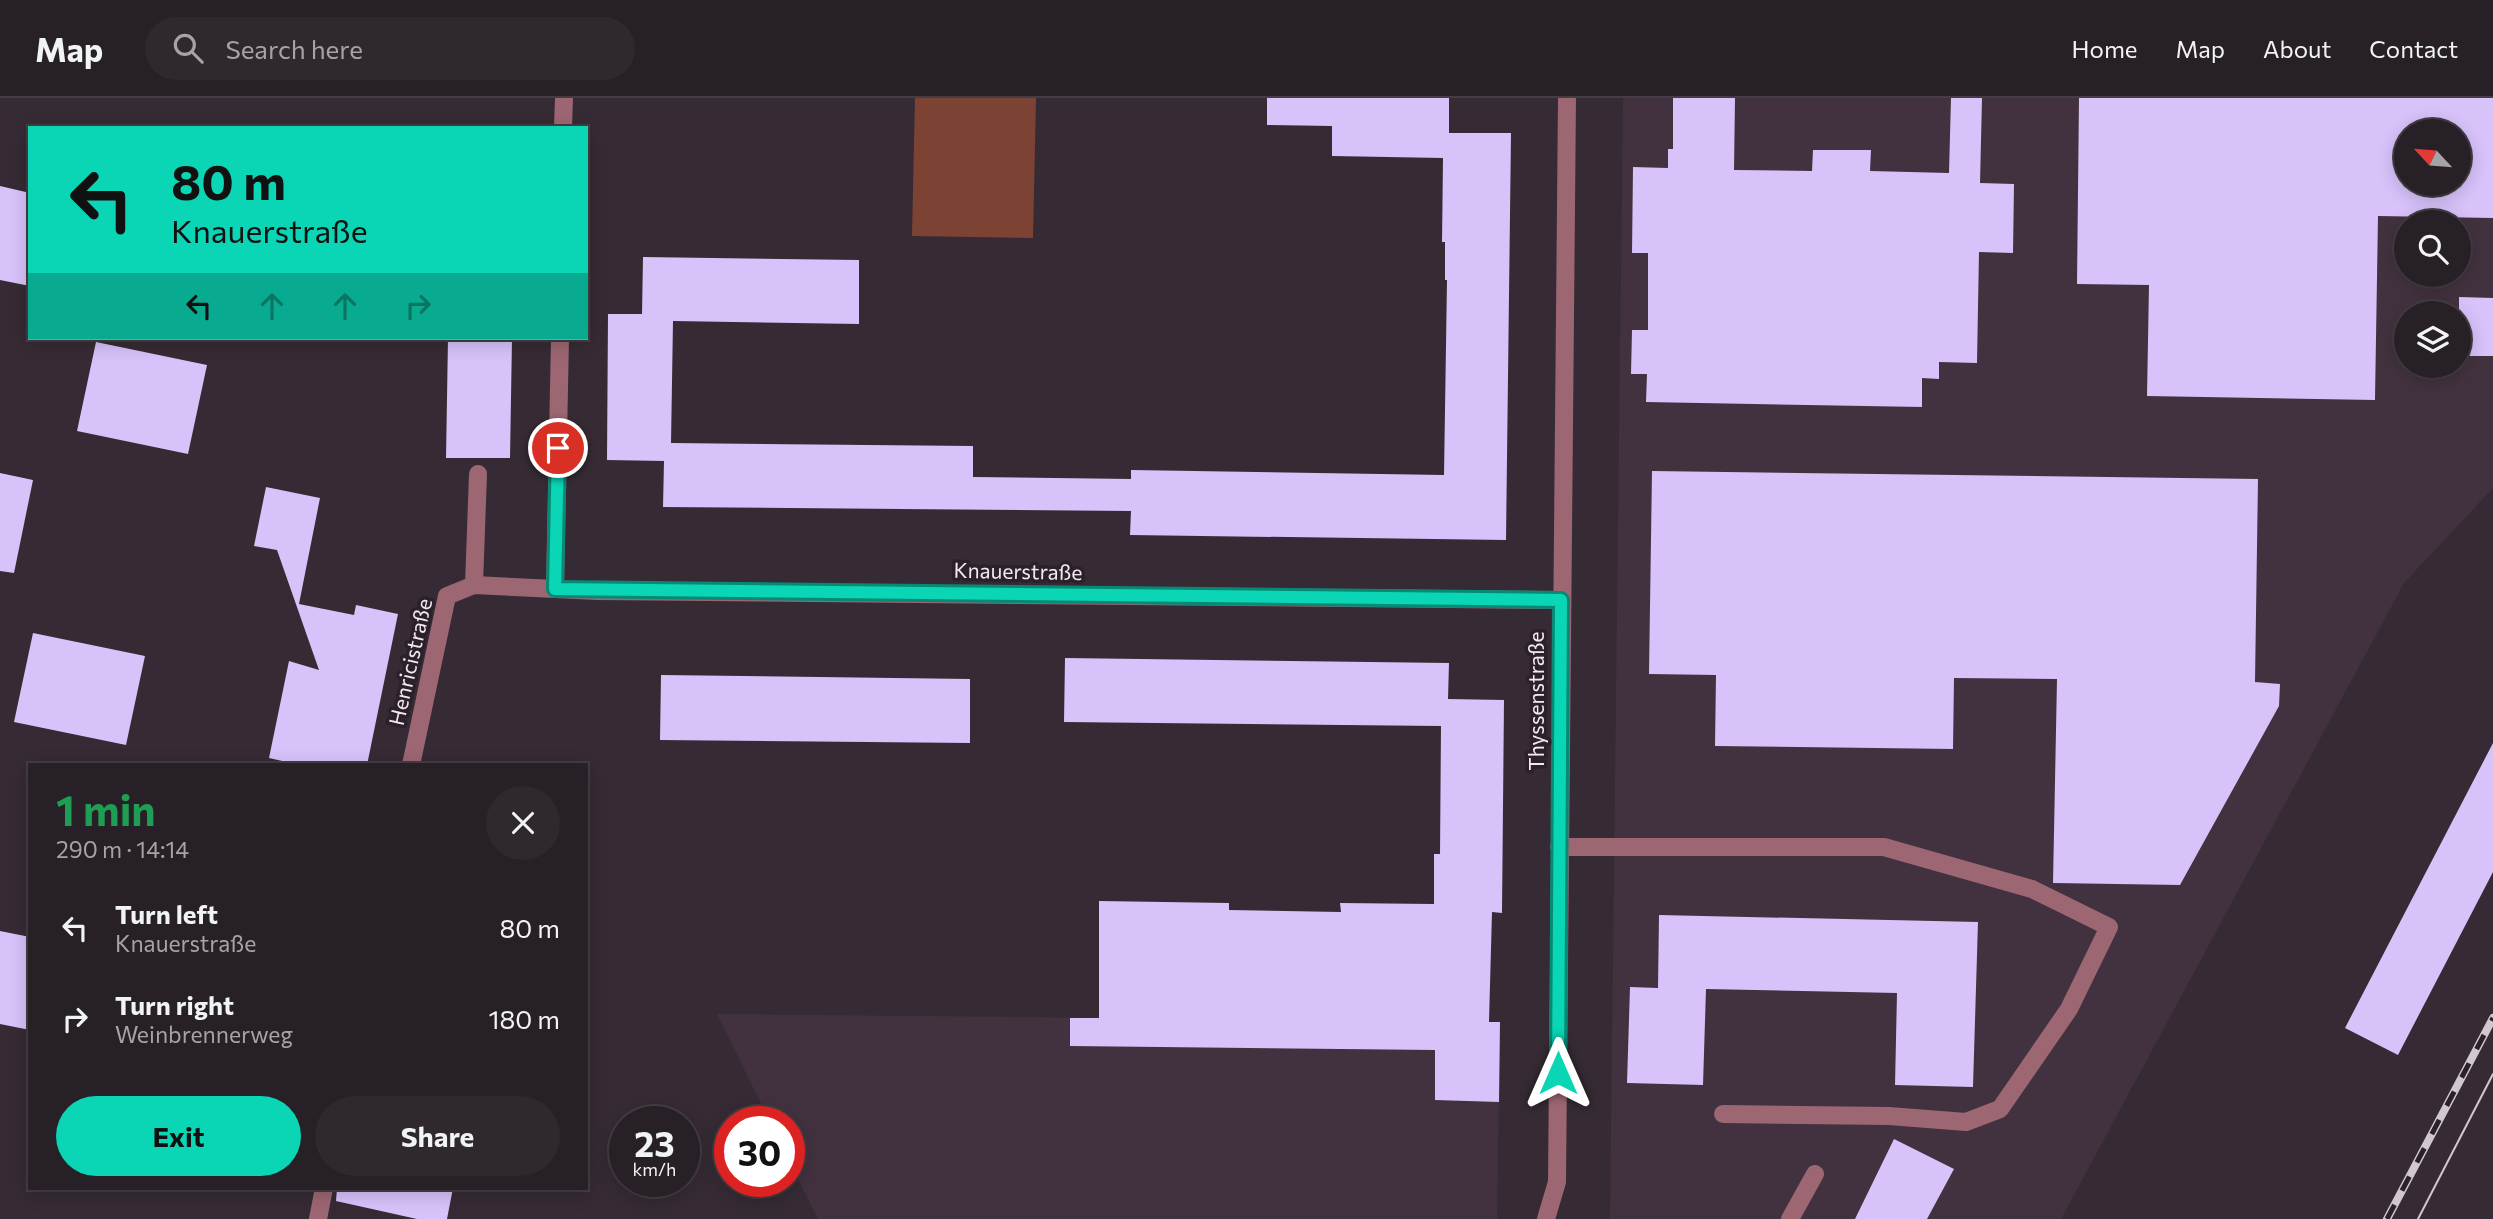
<!DOCTYPE html>
<meta charset="utf-8">
<style>
:root{--surface:#282027;--page:#30282f;--text:#f1f3f6;--muted:#a5a3a7;--line:#443e44;--accent:#0ad5b5}
body{margin:0;font-family:Commissioner,sans-serif;background:var(--page);color:var(--text);height:100vh;display:flex;flex-direction:column;font-size:26px;white-space:nowrap}
*{box-sizing:border-box;margin:0}
p{font-size:23px;color:var(--muted)}
.icon{flex:none;width:38px;height:38px;fill:none;stroke:currentColor;stroke-width:2;stroke-linecap:round;stroke-linejoin:round}
.map{position:relative;flex:1;overflow:hidden}
.sheet{position:absolute;left:28px;top:665px;width:560px;height:427px;display:flex;flex-direction:column;background:var(--surface);border-radius:0px;box-shadow:0 4px 18px #0003,0 0 0 2px var(--line)}
.sheet>*{flex:none}
.guide{position:absolute;left:28px;top:28px;width:560px;height:214px;border-radius:0px;box-shadow:0 4px 18px #0003,0 0 0 2px var(--line);background:#0ad5b5;color:#111;overflow:hidden}
.needle{width:46px;rotate:296deg}
.controls{position:absolute;left:2394px;top:21px;display:grid;gap:14px}
.controls a{display:grid;place-items:center;width:77px;height:77px;border-radius:50%;background:var(--surface);box-shadow:0 4px 18px #0003,0 0 0 2px var(--line);font-size:35px}
.speed{position:absolute;left:609px;top:1008px;display:flex;gap:14px;font-size:35px;font-weight:700;text-align:center}
.speed>*{display:grid;place-content:center;width:91px;height:91px;border-radius:50%;background:var(--surface);box-shadow:0 4px 18px #0003,0 0 0 2px var(--line);line-height:1}
.speed small{font-size:18px;font-weight:400}
.speed .limit{border:10px solid #d22;background:#fff;color:#111}
.pin{position:absolute;display:grid;place-items:center;width:60px;height:60px;color:#fff;margin:-30px;border:4px solid #fff;border-radius:50%;box-shadow:0 2px 7px #0007}
.me{position:absolute;width:77px;margin:-38px;rotate:0deg;stroke-linejoin:round;filter:drop-shadow(0 0 5px #0008)}
.turn{display:flex;align-items:center;gap:24px;height:147px;padding:0 28px;font-size:32px}
.turn .icon{width:91px;height:91px;stroke-width:2.5}
.turn b{display:block;font-size:49px;line-height:60px}
.lanes{display:flex;align-items:center;height:66px;padding:0 28px;background:#0003;justify-content:center;gap:35px;direction:ltr}
.lanes .off{opacity:.35}
.round{display:grid;place-items:center;flex:none;width:74px;height:74px;border-radius:37px;background:var(--page)}
.summary{display:flex;align-items:center;justify-content:space-between;height:119px;padding:0 28px}
h1{font-size:42px;font-weight:700;line-height:52px;color:#1e9e55}
.button{display:flex;gap:14px;margin-top:auto;padding:14px 28px}
.button a{flex:1;height:80px;border-radius:42px;background:var(--accent);color:#111;font-size:28px;font-weight:700;line-height:80px;text-align:center}
.button a+a{background:var(--page);color:var(--text)}
ul{padding:0;list-style:none}
li{display:flex;align-items:center;gap:21px;height:91px;padding:0 28px}
li div{flex:1}
li b{display:block;font-size:26px}
li em{font-style:normal}
header{display:flex;align-items:center;gap:42px;box-sizing:border-box;height:98px;padding:0 35px;background:var(--surface);border-bottom:2px solid var(--line)}
header strong{font-size:33px}
nav{display:flex;gap:38px;margin-inline-start:auto;font-size:24px}
.search{width:490px;height:63px;background:var(--page);display:flex;align-items:center;gap:18px;box-sizing:border-box;padding:0 24px;border-radius:38px;color:var(--muted);font-size:26px}
.map>svg:first-child{display:block}
.built{fill:#42323f;fill-rule:evenodd}
.green{fill:#7c4335}
.building{fill:#d7c2fa;fill-rule:evenodd}
.lines{fill:none;stroke-linecap:round;stroke-linejoin:round}
.minor{stroke:#9c6673;stroke-width:18}
.tram{stroke:#d0c8ce;stroke-width:2}
.rail-casing{stroke:#d0c8ce;stroke-width:8}
.rail{stroke:#2c212a;stroke-width:5;stroke-dasharray:16;stroke-linecap:butt}
.route-casing{stroke:#068a76;stroke-width:18}
.route{stroke:#0ad5b5;stroke-width:12}
.labels{text-anchor:middle;stroke-width:7;stroke-linejoin:round;paint-order:stroke}
.street-label{font-size:21px;fill:#f2eaf0;stroke:#2c212a}
</style>
<header>
<strong>Map</strong>
<div class="search"><svg class="icon" aria-label="search" viewBox="0 0 24 24"><circle cx="10" cy="10" r="6"/><path d="M15 15l6 6"/></svg>Search here</div>
<nav><a>Home</a><a>Map</a><a>About</a><a>Contact</a></nav>
</header>
<div class="map">
<svg width="2493" height="1121" viewBox="0 0 2493 1121">
<rect width="100%" height="100%" fill="#362b34"/>
<!-- built -->
<path class="built" d="M1623,0H2493V390L2404,485L2061,1121H1610ZM2406,33H2459V86H2406ZM2406,124H2459V177H2406ZM2406,215H2459V268H2406Z
M717,916L1500,924L1497,1121H818L789,1063V1024H770Z"/>
<!-- green -->
<path class="green" d="M915,0H1036L1033,140L912,138Z"/>
<!-- building -->
<path class="building" d="M1267,0H1449V35H1511L1506,442L1130,437L1131,413L663,409L664,363L607,362L608,216H642L643,159L859,162V226L673,223L671,345L973,348V379L1131,381V372L1444,377L1447,182H1445V144H1442L1443,60L1332,58V28L1267,27Z
M1673,0H1735L1734,72L1812,73L1813,52H1871L1870,73L1949,75L1951,0H1982L1980,85L2014,86L2013,155L1979,154L1977,265L1939,264V281L1922,280V309L1646,304L1647,276H1631L1632,232H1648V155H1632L1633,69L1668,70V51H1673Z
M2079,0H2493V120L2378,118L2375,302L2147,298L2149,187L2077,186ZM2406,33H2459V86H2406Z
M0,88L30,95V188L0,182Z
M2459,199L2493,200V258H2459Z
M448,240H512L510,360H446Z
M96,244L207,267L188,356L77,333Z
M1652,373L2258,381L2255,584L2280,586L2279,608L2180,787L2053,785L2057,581L1954,580L1953,651L1715,648L1716,577L1649,576Z
M0,375L33,382L14,475L0,473Z
M266,389L320,400L299,506L354,517L356,507L398,516L367,667H300L269,660L289,563L319,572L277,452L254,448Z
M33,535L145,558L126,647L14,624Z
M1065,560L1449,565L1448,601L1504,602L1502,815L1492,814L1489,924H1500L1499,1004L1435,1002V952L1070,948V920H1099V803L1229,805V812L1341,814L1340,805L1434,806V756H1440L1441,628L1064,624Z
M661,577L970,581V645L660,642Z
M2493,645V774L2398,957L2345,930Z
M1659,817L1978,824L1973,989L1895,987L1897,895L1706,891L1703,987L1627,985L1630,889L1658,890Z
M0,833L30,839V932L0,926Z
M1894,1041L1954,1071L1927,1121H1855Z
M337,1090H453L447,1121H417L336,1103Z"/>
<g class="lines">
<!-- minor -->
<path class="minor" d="M563,30L564,0
M474,487L478,376
M555,491L560,240
M411,667L447,498L474,487L597,493L1561,502
M1559,749H1884L2032,791L2109,829L2069,911L2000,1011L1966,1024L1889,1018L1723,1016
M318,1121L324,1090
M1546,1121L1557,1084L1567,0
M1790,1121L1815,1076"/>
<!-- tram -->
<path class="tram" d="M2418,1121L2493,976"/>
<defs>
<path id="rail" d="M2387,1121L2493,920"/>
</defs>
<!-- rail casing -->
<use href="#rail" class="rail-casing"/>
<!-- rail -->
<use href="#rail" class="rail"/>
</g>
<g class="lines">
<defs>
<path id="route" d="M558,350L555,491L1561,502L1558,975"/>
</defs>
<!-- route casing -->
<use href="#route" class="route-casing"/>
<!-- route -->
<use href="#route" class="route"/>
</g>
<g class="labels">
<!-- street labels -->
<g class="street-label">
<text transform="translate(1018 474) rotate(1)" y="7">Knauerstraße</text>
<text transform="translate(411 564) rotate(-77)" y="7">Henricistraße</text>
<text transform="translate(1537 603) rotate(-90)" y="7">Thyssenstraße</text>
</g>
</g>
</svg>
<div class="controls">
<a><svg class="needle" viewBox="-14 -14 28 28"><path d="M0-13l5 13h-10z" fill="#e53935"/><path d="M0 13l5-13h-10z" fill="#a5a3a7"/></svg></a>
<a><svg class="icon" aria-label="search" viewBox="0 0 24 24"><circle cx="10" cy="10" r="6"/><path d="M15 15l6 6"/></svg></a>
<a><svg class="icon" aria-label="layers" viewBox="0 0 24 24"><path d="M12 4l9 5-9 5-9-5zM3 14l9 5 9-5"/></svg></a>
</div>
<div class="speed"><div>23<small>km/h</small></div><div class="limit">30</div></div>
<div class="pin" style="left:558px;top:350px;background:#d93025"><svg class="icon" aria-label="arrive" viewBox="0 0 24 24"><path d="M6 21V4h12l-3 4 3 4H6"/></svg></div>
<svg class="me" style="left:1558px;top:975px" viewBox="-20 -20 40 40"><path d="M0-17L14 15 0 8-14 15z" fill="#0ad5b5" stroke="#fff" stroke-width="4"/></svg>
<div class="guide">
<div class="turn"><svg class="icon" aria-label="left" viewBox="0 0 24 24"><path d="M17 20v-9H6M10 6l-5 5 5 5"/></svg><div><b>80 m</b>Knauerstraße</div></div>
<div class="lanes"><svg class="icon" aria-label="left" viewBox="0 0 24 24"><path d="M17 20v-9H6M10 6l-5 5 5 5"/></svg><svg class="icon off" aria-label="ahead" viewBox="0 0 24 24"><path d="M12 20V5M6 11l6-6 6 6"/></svg><svg class="icon off" aria-label="ahead" viewBox="0 0 24 24"><path d="M12 20V5M6 11l6-6 6 6"/></svg><svg class="icon off" aria-label="right" viewBox="0 0 24 24"><path d="M7 20v-9h11M14 6l5 5-5 5"/></svg></div>
</div>
<section class="sheet">
<div class="summary"><div><h1>1 min</h1><p>290 m · 14:14</p></div><a class="round"><svg class="icon" aria-label="close" viewBox="0 0 24 24"><path d="M6 6l12 12M18 6L6 18"/></svg></a></div>
<ul>
<li><svg class="icon" aria-label="left" viewBox="0 0 24 24"><path d="M17 20v-9H6M10 6l-5 5 5 5"/></svg><div><b>Turn left</b><p>Knauerstraße</p></div><em>80 m</em></li>
<li><svg class="icon" aria-label="right" viewBox="0 0 24 24"><path d="M7 20v-9h11M14 6l5 5-5 5"/></svg><div><b>Turn right</b><p>Weinbrennerweg</p></div><em>180 m</em></li>
</ul>
<div class="button"><a>Exit</a><a>Share</a></div>
</section>
</div>
